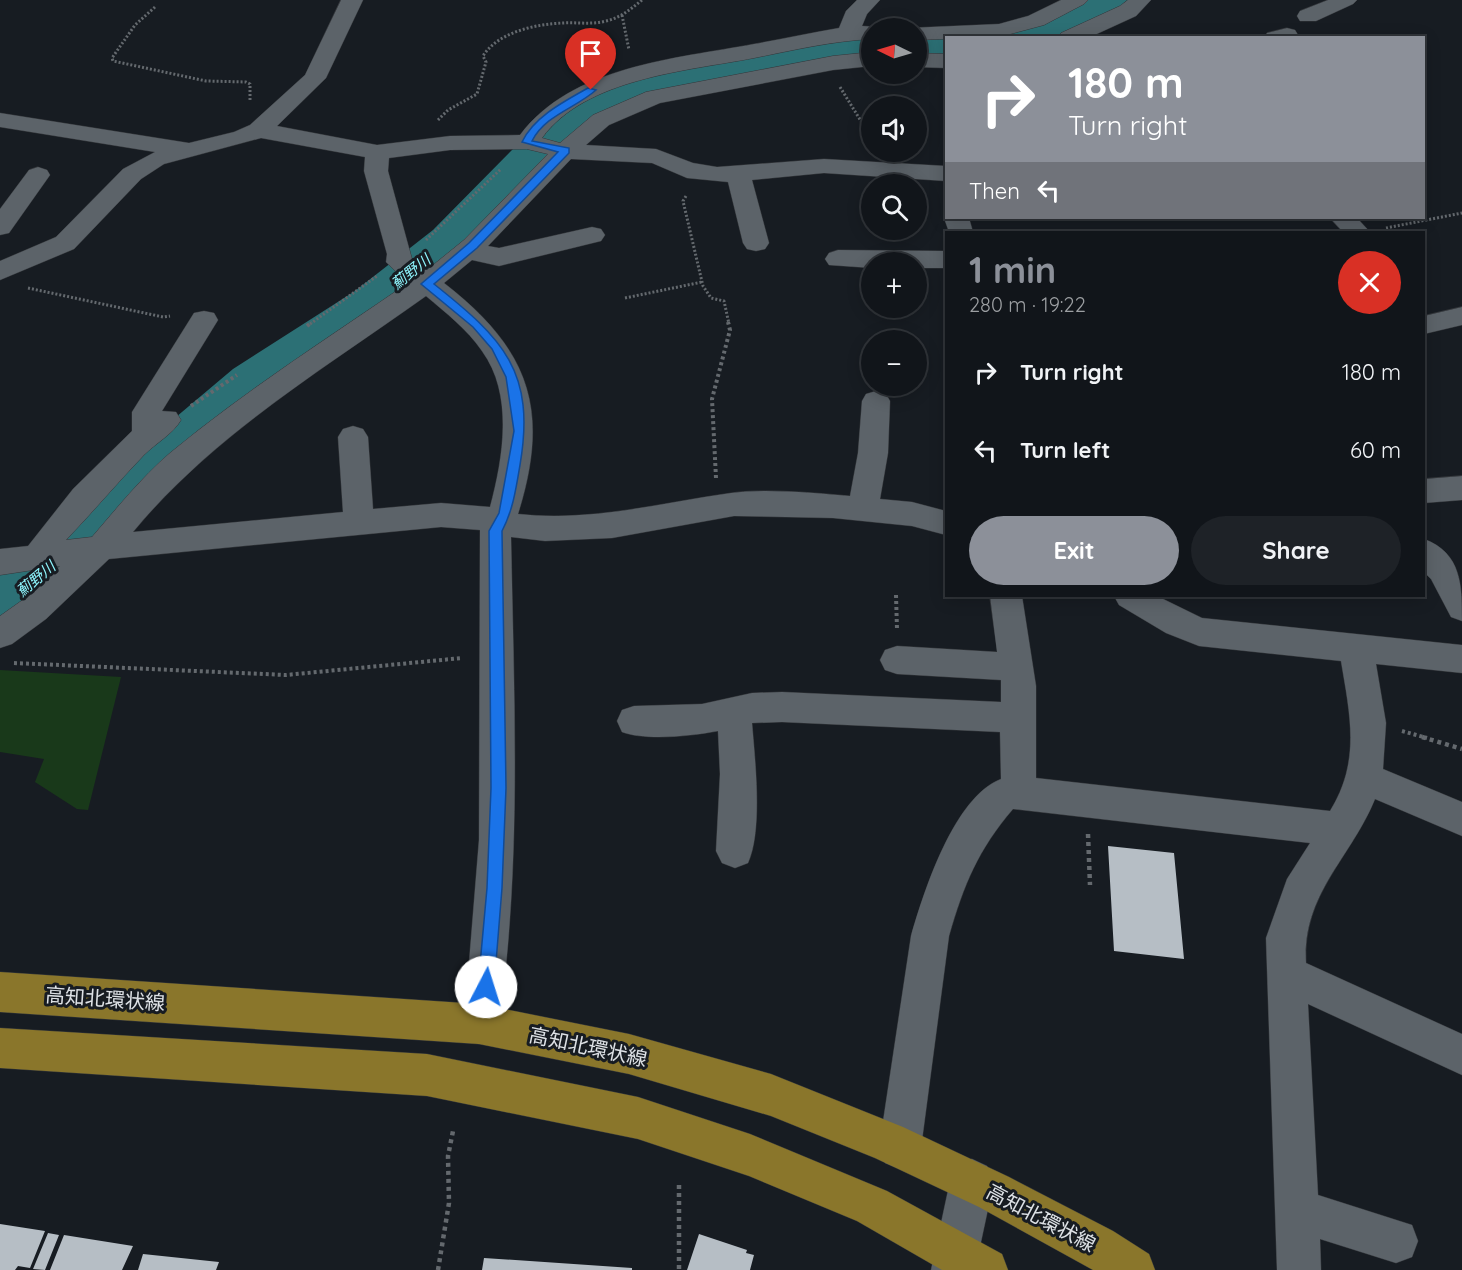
<!DOCTYPE html>
<meta charset="utf-8">
<style>
:root{--surface:#11151a;--page:#1e2227;--text:#f1f3f6;--muted:#9c9fa2;--line:#303439;--accent:#8c9099}
body{margin:0;font-family:Quicksand,"Noto Sans JP",sans-serif;background:var(--page);color:var(--text);height:100vh;display:flex;flex-direction:column;font-size:22px;white-space:nowrap}
*{box-sizing:border-box;margin:0}
p{font-size:20px;color:var(--muted)}
.icon{flex:none;width:33px;height:33px;fill:none;stroke:currentColor;stroke-width:2;stroke-linecap:round;stroke-linejoin:round}
.map{position:relative;flex:1;overflow:hidden}
.sheet{position:absolute;left:945px;top:231px;width:480px;height:366px;display:flex;flex-direction:column;background:var(--surface);border-radius:0px;box-shadow:0 3px 15px #0003,0 0 0 2px var(--line)}
.sheet>*{flex:none}
.hud{position:absolute;left:945px;top:36px;width:480px;height:183px;border-radius:0px;box-shadow:0 3px 15px #0003,0 0 0 2px var(--line);background:#8c9099;color:#fff;overflow:hidden}
.needle{width:39px;rotate:275deg}
.tools{position:absolute;left:861px;top:18px;display:grid;gap:12px}
.tools a{display:grid;place-items:center;width:66px;height:66px;border-radius:50%;background:var(--surface);box-shadow:0 3px 15px #0003,0 0 0 2px var(--line);font-size:30px}
.pin{position:absolute;display:grid;place-items:center;width:51px;height:51px;color:#fff;margin:-62px -26px;border-radius:50% 50% 50% 0;rotate:-45deg;box-shadow:0 0 6px #0007}
.pin .icon{rotate:45deg}
.me{position:absolute;width:66px;margin:-33px;rotate:5deg;stroke-linejoin:round;filter:drop-shadow(0 0 4px #0008)}
.turn{display:flex;align-items:center;gap:21px;height:126px;padding:0 24px;font-size:27px}
.turn .icon{width:78px;height:78px;stroke-width:2.5}
.turn b{display:block;font-size:42px;line-height:51px}
.then{display:flex;align-items:center;height:57px;padding:0 24px;background:#0003;gap:12px;font-size:22px}
.round{display:grid;place-items:center;flex:none;width:63px;height:63px;border-radius:32px;background:var(--page)}
.summary{display:flex;align-items:center;justify-content:space-between;height:102px;padding:0 24px}
h1{font-size:36px;font-weight:700;line-height:45px;color:var(--accent)}
.cta{display:flex;gap:12px;margin-top:auto;padding:12px 24px}
.cta a{flex:1;height:69px;border-radius:36px;background:var(--accent);color:#fff;font-size:24px;font-weight:700;line-height:69px;text-align:center}
.cta a+a{background:var(--page);color:var(--text)}
ul{padding:0;list-style:none}
li{display:flex;align-items:center;gap:18px;height:78px;padding:0 24px}
li div{flex:1}
li b{display:block;font-size:22px}
li em{font-style:normal}
.map>svg:first-child{display:block}
.green{fill:#19391a}
.lines{fill:none;stroke-linecap:round;stroke-linejoin:round}
.river{fill:#2c7075;fill-rule:evenodd}
.building{fill:#b6bec5}
.street-casing{stroke:#34373b;stroke-width:1}
.primary-casing{stroke:#34373b;stroke-width:1}
.path-far2{stroke:#64696e;stroke-width:3;stroke-dasharray:2 2;stroke-linecap:butt}
.path-far1{stroke:#64696e;stroke-width:4;stroke-dasharray:3 3;stroke-linecap:butt}
.path{stroke:#64696e;stroke-width:4.5;stroke-dasharray:4 4;stroke-linecap:butt}
.street{fill:#5c6369;fill-rule:evenodd}
.primary{fill:#8a762b;fill-rule:evenodd}
.route{fill:#1a73e8;stroke:#114b97;stroke-width:1.5}
.labels{text-anchor:middle;stroke-width:6;stroke-linejoin:round;paint-order:stroke}
.far-water-label{font-size:15px;font-style:italic;fill:#8ff7ff;stroke:#171c22}
.near-street-label{font-size:20px;fill:#dee2e6;stroke:#171c22}
</style>
<div class="map">
<svg width="1462" height="1270" viewBox="0 0 1462 1270">
<rect width="100%" height="100%" fill="#171c22"/>
<!-- green -->
<path class="green" d="M0,670L121,677L88,810L77,809L35,782L44,759L0,752Z"/>
<g class="lines">
<!-- river -->
<path class="river" d="M1079,0H1130L1124,9L1066,38H1005L1011,29L1049,15Z
M872,32V58L798,68L665,94L614,112L594,125L548,166L467,252L391,315L271,397L184,474L58,600L22,625L0,633V574L14,564L144,444L233,369L355,291L433,230L516,146L562,107L582,94L654,70L798,42Z
M916,33L959,38H946V60L916,59Z"/>
</g>
<!-- building -->
<path class="building" d="M1108,846L1174,853L1184,959L1114,951Z
M0,1224L45,1231L30,1268L18,1266L15,1270H0Z
M48,1233L59,1235L45,1270L33,1269Z
M699,1234L747,1250L746,1253L754,1255L750,1270H687Z
M64,1235L133,1246L122,1270H50Z
M143,1254L219,1262L216,1270H138Z
M484,1258L632,1268V1270H482Z"/>
<g class="lines">
<defs>
<path id="street" d="M341,0H363L326,78L277,126L377,145L450,136L520,135C572,66 674,59 754,44C782,39 810,33 839,28L846,11L857,0H880L867,14L862,26L880,27L872,28V39C832,41 794,50 754,58C687,71 586,78 542,138L560,143L593,115L646,92L833,56L872,52V66L833,70L660,103L609,125L586,145L656,149L693,163L717,167L824,159L946,166V181L824,173L752,180L769,243L765,249L756,251L747,249L743,243L728,182L687,178L652,163L571,159L488,246L499,248L592,227L601,229L605,235L601,241L499,266L472,260L444,283C529,349 551,409 518,514C591,522 659,503 731,493C762,488 818,493 850,496L858,453L862,401L866,394L876,391L886,394L890,401L888,453L880,499L912,502L946,511V535L912,526L833,518L734,516L612,538L545,541L511,537C514,700 522,862 499,1024L493,1038L479,1044L465,1038L459,1024L469,963L479,840L480,530L441,527L109,559L46,619L12,644L0,648V616L24,599L60,566L0,575V549L28,546L73,489L132,431V412L194,313L204,311L214,313L218,320L162,411L176,412L181,420C173,434 156,443 144,455C117,483 93,512 66,540L92,537C117,508 141,478 170,453C245,391 328,338 408,283L386,262L387,254L364,171L365,157L261,138L164,164L141,179L74,249L0,280V261L56,237L123,169L155,152L0,127V113L189,143L234,132L250,125L305,75ZM527,149L548,154L464,240L427,270L412,259L388,171L389,158L450,150ZM426,296C446,313 467,329 482,351C514,395 503,458 490,507L441,503L373,509L368,437L363,429L353,426L343,429L338,437L343,512L133,532C213,435 325,368 426,296Z
M1061,0H1088L1084,4L1044,25L999,37L916,40V28H908L999,24L1028,16Z
M1128,0H1151L1136,16L1088,38H1058L1061,33L1120,6Z
M1328,0H1357L1353,4L1316,21H1300L1297,16L1300,11Z
M1287,28L1295,30L1298,35L1296,38H1264L1267,33Z
M916,53L946,54V68L916,67Z
M38,167L47,170L50,175L9,233L0,235V209L29,170Z
M946,215V218H969L973,232H949L944,218Z
M1330,218H1357L1370,232H1343Z
M838,250L946,251V268H916V262H872V268L829,265L825,259L829,253Z
M1462,307V325L1424,334V316Z
M1462,476V500L1424,503V479Z
M1424,539C1462,553 1462,586 1462,621L1451,617L1431,579L1424,572Z
M990,596H1022L1036,686V778L1330,811C1361,761 1350,715 1341,661L1199,646L1166,633L1119,605L1114,596H1157L1202,618L1462,645V673L1376,664L1386,723L1383,769L1462,802V836L1375,799C1351,858 1302,894 1306,963L1462,1034V1075L1308,1004L1318,1195L1412,1225L1418,1241L1412,1257L1396,1263L1320,1239L1321,1270H1277L1266,938L1287,879L1310,843L1013,809C978,850 964,884 949,936L921,1148L915,1163L900,1169L885,1163L879,1148L911,936C924,891 954,797 1001,779L1000,732L782,722L752,723C755,760 763,830 748,863L735,868L722,863L716,851L720,774L718,731C692,736 646,741 622,732L617,721L622,710L634,706L702,704L752,693L782,692L1001,702V680L897,674L885,670L880,660L885,650L897,646L997,652Z
M972,1159L987,1166L994,1181L975,1270H931L950,1181L957,1166Z"/>
<path id="primary" d="M0,972L479,1004L629,1034L771,1074L903,1127L1009,1177L1113,1231L1149,1254L1155,1270H1093L979,1207L875,1158L771,1116L629,1074L479,1044L0,1012Z
M0,1028L427,1054L638,1097L750,1134L887,1191L1002,1254L1008,1270H942L857,1221L749,1176L638,1139L427,1096L0,1068Z"/>
</defs>
<!-- street casing -->
<use href="#street" class="street-casing"/>
<!-- primary casing -->
<use href="#primary" class="primary-casing"/>
<!-- path-far2 -->
<path class="path-far2" d="M155,7L135,25L112,58L113,61L206,81L246,82L250,84V101
M622,15L629,50
M840,87L872,139
M438,120L448,110L477,94L486,62L483,56C498,32 536,24 563,23C577,22 591,25 606,21C620,18 631,9 642,0
M686,196L683,201L703,286L711,298L724,301L729,324
M1386,228L1462,213
M426,240L501,169
M28,288L163,317L170,316
M625,298L702,282
M310,324L377,276"/>
<!-- path-far1 -->
<path class="path-far1" d="M307,326L312,322
M191,406L237,375
M716,478L712,399L730,330L728,322
M896,595L897,629
M14,663L286,675L462,658
M1402,731L1427,738"/>
<!-- path -->
<path class="path" d="M1422,737L1462,749
M1088,834L1090,885
M679,1185V1270
M438,1270L449,1203L448,1156L453,1131"/>
<!-- street -->
<use href="#street" class="street"/>
<!-- primary -->
<use href="#primary" class="primary"/>
</g>
<!-- route -->
<path class="route" d="M588,88L596,90C576,108 545,115 532,141L569,148V153L477,248L434,284C503,339 536,371 520,465C516,489 513,510 502,531L506,788L502,888L494,987L491,992L486,995L480,992L478,987L487,888L491,788L489,531L499,513L514,431L506,377L492,349L473,327L421,284L469,243L558,152L522,142C534,117 563,102 588,88Z"/>
<g class="labels">
<!-- far-water labels -->
<g class="far-water-label">
<text transform="translate(411 272) rotate(-39)" y="5">薊野川</text>
<text transform="translate(36 579) rotate(-40)" y="5">薊野川</text>
</g>
<!-- near-street labels -->
<g class="near-street-label">
<text transform="translate(105 999) rotate(4)" y="7">高知北環状線</text>
<text transform="translate(588 1047) rotate(12)" y="7">高知北環状線</text>
<text transform="translate(1041 1218) rotate(28)" y="7">高知北環状線</text>
</g>
</g>
</svg>
<div class="tools">
<a><svg class="needle" viewBox="-14 -14 28 28"><path d="M0-13l5 13h-10z" fill="#e53935"/><path d="M0 13l5-13h-10z" fill="#9c9fa2"/></svg></a>
<a><svg class="icon" aria-label="sound" viewBox="0 0 24 24"><path d="M4 9h4l5-4v14l-5-4H4zM17 9q2 3 0 6"/></svg></a>
<a><svg class="icon" aria-label="search" viewBox="0 0 24 24"><circle cx="10" cy="10" r="6"/><path d="M15 15l6 6"/></svg></a>
<a>+</a>
<a>−</a>
</div>
<div class="pin" style="left:591px;top:90px;background:#d93025"><svg class="icon" aria-label="arrive" viewBox="0 0 24 24"><path d="M6 21V4h12l-3 4 3 4H6"/></svg></div>
<svg class="me" style="left:486px;top:987px" viewBox="-20 -20 40 40"><circle r="19" fill="#fff"/><path d="M0-13L10 11 0 6-10 11z" fill="#1a73e8"/></svg>
<div class="hud">
<div class="turn"><svg class="icon" aria-label="right" viewBox="0 0 24 24"><path d="M7 20v-9h11M14 6l5 5-5 5"/></svg><div><b>180 m</b>Turn right</div></div>
<div class="then">Then<svg class="icon" aria-label="left" viewBox="0 0 24 24"><path d="M17 20v-9H6M10 6l-5 5 5 5"/></svg></div>
</div>
<section class="sheet">
<div class="summary"><div><h1>1 min</h1><p>280 m · 19:22</p></div><a class="round" style="background:#d93025;color:#fff"><svg class="icon" aria-label="close" viewBox="0 0 24 24"><path d="M6 6l12 12M18 6L6 18"/></svg></a></div>
<ul>
<li><svg class="icon" aria-label="right" viewBox="0 0 24 24"><path d="M7 20v-9h11M14 6l5 5-5 5"/></svg><div><b>Turn right</b></div><em>180 m</em></li>
<li><svg class="icon" aria-label="left" viewBox="0 0 24 24"><path d="M17 20v-9H6M10 6l-5 5 5 5"/></svg><div><b>Turn left</b></div><em>60 m</em></li>
</ul>
<div class="cta"><a>Exit</a><a>Share</a></div>
</section>
</div>
